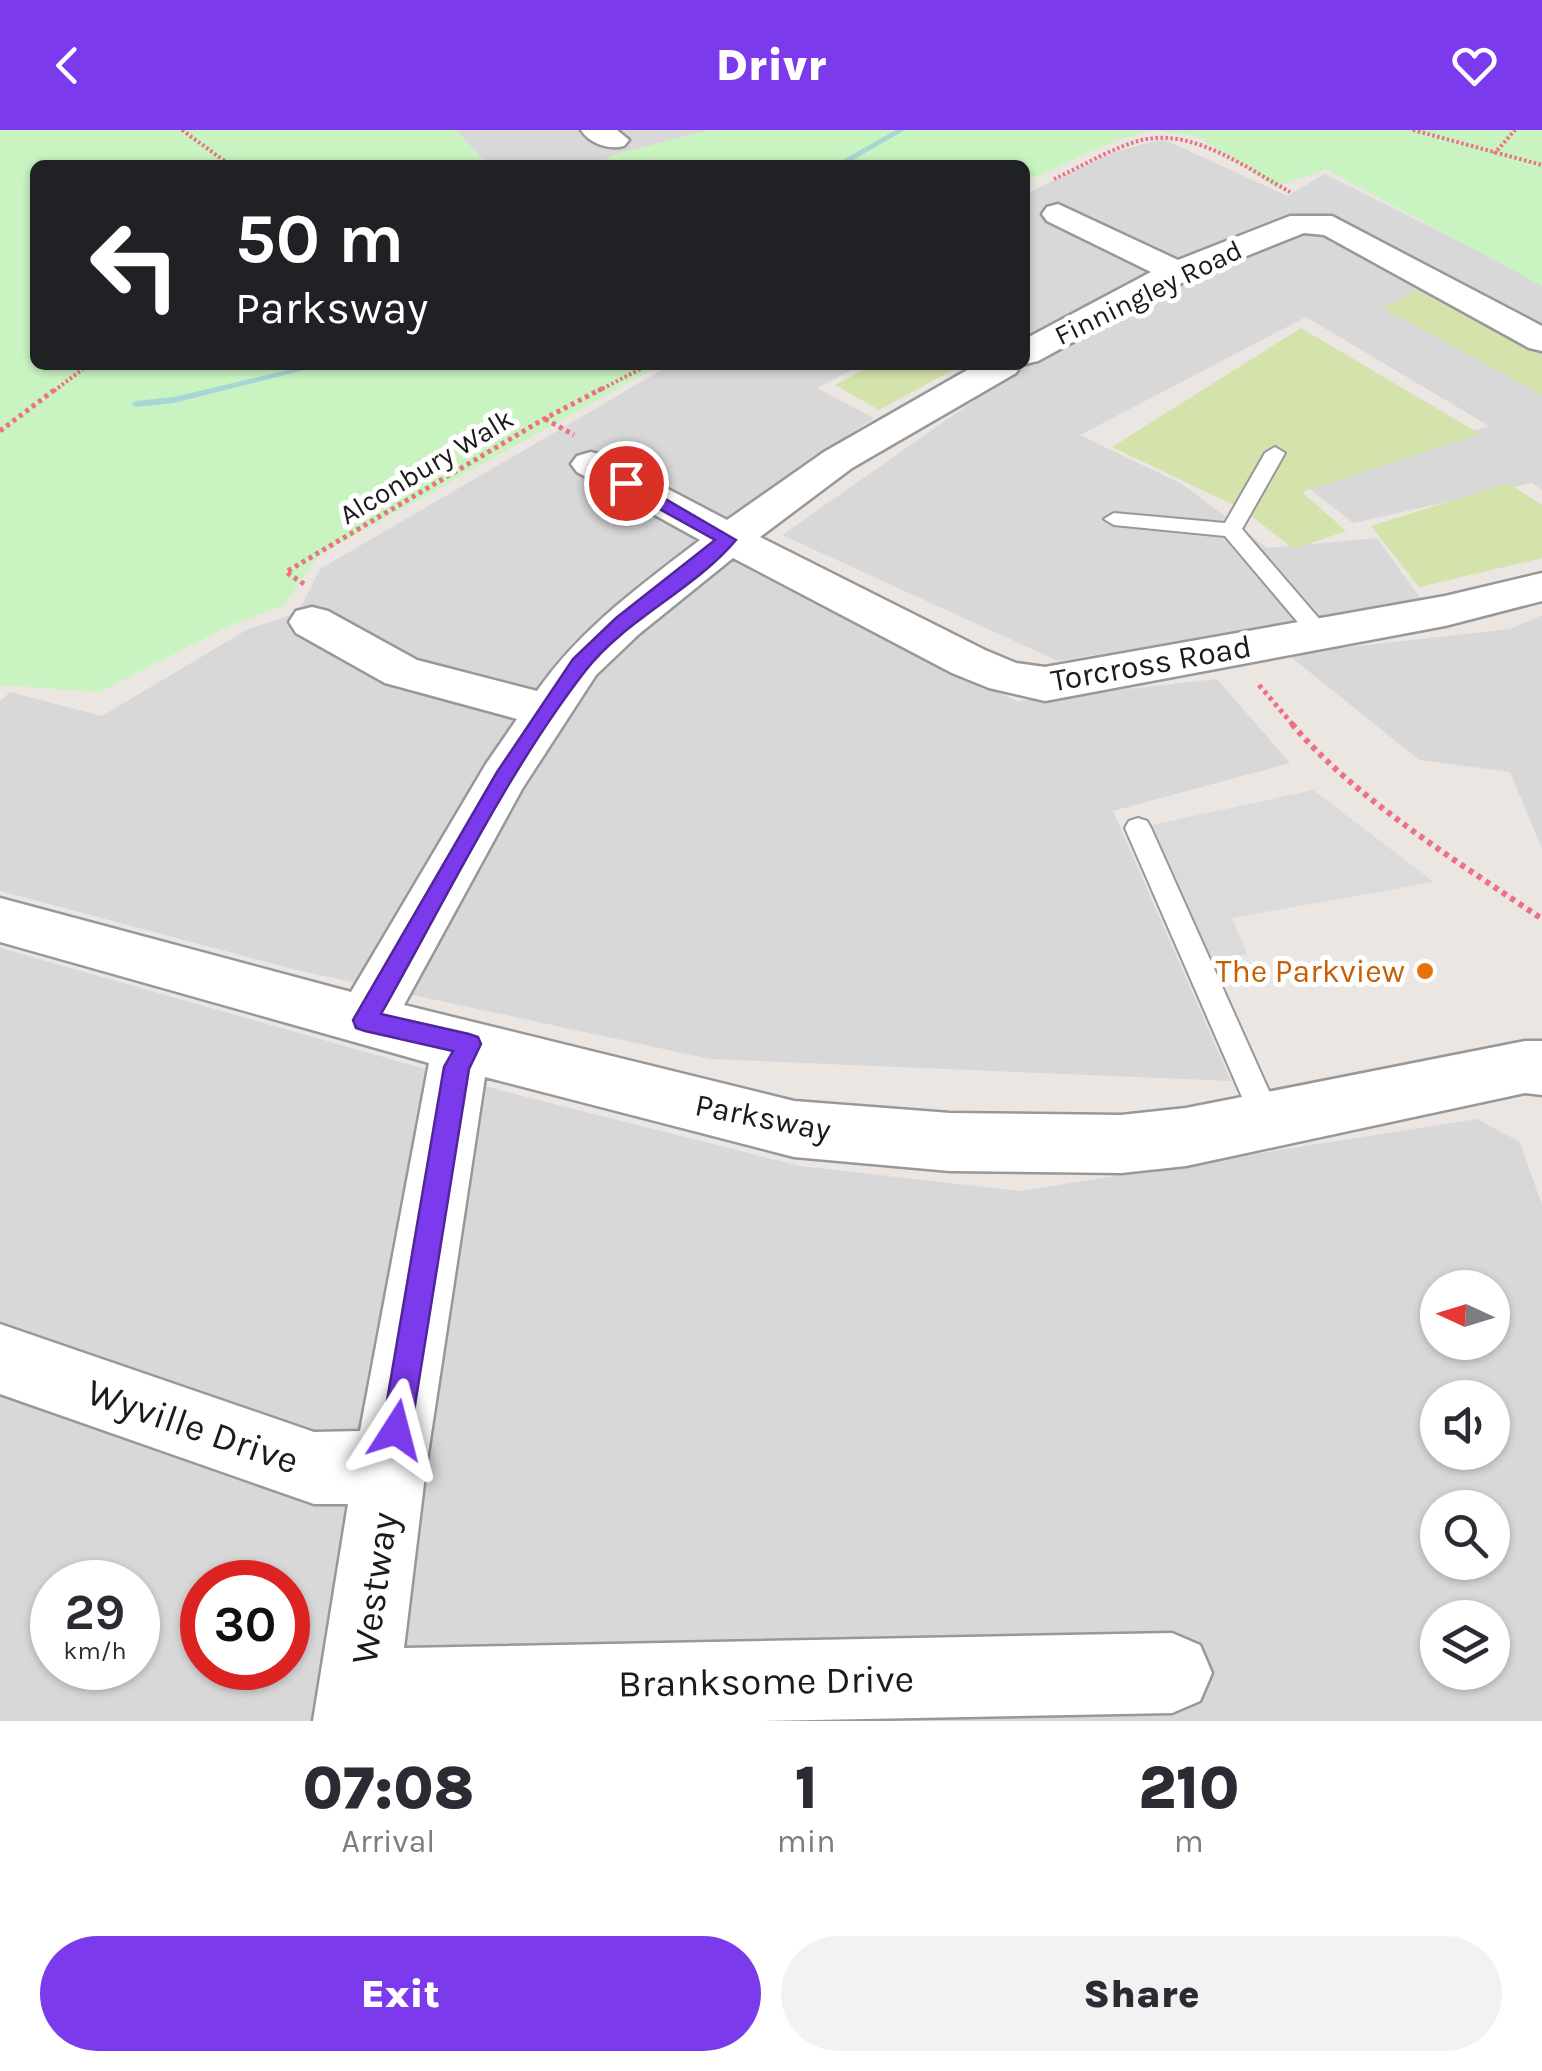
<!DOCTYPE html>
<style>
:root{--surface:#fff;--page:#f2f2f3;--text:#2b2b33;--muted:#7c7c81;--accent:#7c3aed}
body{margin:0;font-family:Karla,sans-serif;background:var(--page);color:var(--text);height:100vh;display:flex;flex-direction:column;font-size:38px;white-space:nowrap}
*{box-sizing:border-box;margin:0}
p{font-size:32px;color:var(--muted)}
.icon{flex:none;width:55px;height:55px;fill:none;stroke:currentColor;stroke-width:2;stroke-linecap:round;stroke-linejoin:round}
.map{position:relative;height:1591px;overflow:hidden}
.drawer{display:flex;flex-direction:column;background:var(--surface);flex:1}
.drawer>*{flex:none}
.banner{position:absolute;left:30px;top:30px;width:1000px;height:210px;border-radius:15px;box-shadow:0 2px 8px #0004;background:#202124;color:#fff;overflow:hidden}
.needle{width:65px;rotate:274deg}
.tools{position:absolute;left:1420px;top:1140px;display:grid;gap:20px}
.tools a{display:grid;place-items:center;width:90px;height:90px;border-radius:50%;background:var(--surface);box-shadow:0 2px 8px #0004;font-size:50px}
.speed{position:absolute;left:30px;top:1430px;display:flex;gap:20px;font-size:50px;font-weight:700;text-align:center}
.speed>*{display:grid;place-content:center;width:130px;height:130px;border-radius:50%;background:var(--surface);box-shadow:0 2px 8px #0004;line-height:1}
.speed small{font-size:25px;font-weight:400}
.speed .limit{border:15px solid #d22;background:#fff;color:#111}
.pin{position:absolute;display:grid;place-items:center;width:85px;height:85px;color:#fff;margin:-42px;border:5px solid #fff;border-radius:50%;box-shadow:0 2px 10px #0007}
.me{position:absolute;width:110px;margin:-55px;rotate:9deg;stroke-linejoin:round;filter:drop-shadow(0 0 8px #0008)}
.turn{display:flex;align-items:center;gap:35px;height:210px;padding:0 40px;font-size:45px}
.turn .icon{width:130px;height:130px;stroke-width:2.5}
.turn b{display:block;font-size:70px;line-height:85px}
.eta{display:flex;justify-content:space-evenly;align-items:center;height:170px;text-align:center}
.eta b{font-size:60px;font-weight:800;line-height:70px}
.button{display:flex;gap:20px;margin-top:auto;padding:20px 40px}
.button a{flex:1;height:115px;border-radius:60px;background:var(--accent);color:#fff;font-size:40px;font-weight:800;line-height:115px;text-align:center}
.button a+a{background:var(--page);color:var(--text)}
header{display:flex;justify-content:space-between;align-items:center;height:130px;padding:0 40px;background:var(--accent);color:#fff;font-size:45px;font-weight:800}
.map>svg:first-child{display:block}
.residential{fill:#d9d8d9;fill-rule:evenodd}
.grass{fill:#d4e2ab}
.park{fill:#c9f3c1}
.parking{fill:#dbdbdb}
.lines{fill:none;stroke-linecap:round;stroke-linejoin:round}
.stream{fill:#a6d6d5;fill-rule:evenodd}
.service-casing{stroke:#989898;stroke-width:4}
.minor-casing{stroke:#989898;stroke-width:5}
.path-far2{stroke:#ec7283;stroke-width:4;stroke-dasharray:2.5 2.5;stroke-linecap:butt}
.path-far1{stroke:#ec7283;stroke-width:5;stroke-dasharray:4 4;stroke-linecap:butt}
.path{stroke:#ec7283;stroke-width:6;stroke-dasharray:5 5;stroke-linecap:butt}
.service{fill:#fff;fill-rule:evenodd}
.minor{fill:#fff;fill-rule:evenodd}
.route{fill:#7c3aed;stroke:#51269a;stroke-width:2.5}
.food-dot{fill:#e8710a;stroke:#fff;stroke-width:4}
.labels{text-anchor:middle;stroke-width:10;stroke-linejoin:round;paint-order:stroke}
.far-street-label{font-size:28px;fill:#1b1b1b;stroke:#fff}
.street-label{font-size:32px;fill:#1b1b1b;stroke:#fff}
.food-label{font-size:32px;fill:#c56008;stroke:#fff;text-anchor:end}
.near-street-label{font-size:38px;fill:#1b1b1b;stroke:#fff}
</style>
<header><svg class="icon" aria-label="back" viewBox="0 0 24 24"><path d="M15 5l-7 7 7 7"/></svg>Drivr<svg class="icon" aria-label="heart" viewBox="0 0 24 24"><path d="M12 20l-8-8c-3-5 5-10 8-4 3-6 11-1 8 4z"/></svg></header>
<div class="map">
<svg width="1542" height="1591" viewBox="0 0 1542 1591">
<rect width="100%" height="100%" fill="#ece6e2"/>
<!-- residential -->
<path class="residential" d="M456,0H710L610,26L600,35H488Z
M1163,9L1287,66L1325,44L1542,153V360L1532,353L1353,393L1301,352L1489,296L1306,187L1080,305L1182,354L1267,418L1377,408L1423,472L1058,531L782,405L1025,235V64L1117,21Z
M670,235H861L817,258L874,288L694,410L1017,571L1217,549L1290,633L1113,681L1231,951L710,929L296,840L0,761V571L10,562L102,586L248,499L298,483L320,439Z
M1542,485V719L1510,642L1419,630L1287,524L1510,499Z
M0,818L503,961L800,1036L1020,1061L1477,989L1520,1012L1542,1075V1591H0ZM1438,1158H1492V1212H1438ZM1438,1268H1492V1322H1438ZM1438,1378H1492V1432H1438ZM52,1452H138V1538H52ZM202,1452H288V1538H202ZM1438,1488H1492V1542H1438Z"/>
<!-- grass -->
<path class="grass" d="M1417,160L1542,225V265L1383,178Z
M1301,198L1480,304L1302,362L1346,401L1294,419L1242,379L1112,317Z
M872,235H962L879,280L835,255Z
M1508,353L1542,375V428L1419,457L1371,396Z"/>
<!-- park -->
<path class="park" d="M0,0H456L488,35H35V235H660L319,425L283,476L231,495L99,562L0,555Z
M710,0H1152L1112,12L1025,52V35H600L610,26Z
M1154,0H1542V156L1326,39L1275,57L1199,7Z"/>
<!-- parking -->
<path class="parking" d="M1313,660L1434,752L1232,788L1247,824L1199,835L1138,698Z"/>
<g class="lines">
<!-- stream -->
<path class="stream" d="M896,0H905L844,35H834Z
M309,235H325L174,273L136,277L131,274L136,271L174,267Z"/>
<defs>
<path id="service" d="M1275,317L1285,323L1242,399L1328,499L1331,504L1320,512L1312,509L1225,406L1114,395L1104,389L1114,383L1225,393L1265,323Z
M1138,688L1147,691L1151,698L1282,990L1278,1000L1267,1004L1256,1000L1252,990L1125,698L1129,691Z"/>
<path id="minor" d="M581,0H617L629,10L624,16C609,20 590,14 581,0Z
M1058,74L1178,130L1290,86H1332L1542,196V221L1529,218L1324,105L1304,103L1189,149L1038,231L1025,234V209L1151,142L1047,91L1042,84L1047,77Z
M976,235H1021L1016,243L852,338L760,407L985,520L1016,533L1045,537L1445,466L1542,443V471L1445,496L1045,571L989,558L952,543L733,428L639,504L596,545L522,659L404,875L794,971L950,983L1121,985L1186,978L1525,911H1542V965L1525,963L1186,1036L1121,1043L950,1041L794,1027L485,947L426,1337L404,1518L1172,1503L1200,1515L1212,1543L1200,1571L1172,1583L759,1591H313L348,1374H314L0,1264V1194L314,1302L360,1301L429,933L0,812V768L351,862L486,634L517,589L385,553L296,503L289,492L296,481L312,477L328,481L417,530L537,561C581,498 640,456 700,410L577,342L571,334L577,326L591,322L605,326L727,390L824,322Z"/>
</defs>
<!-- service casing -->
<use href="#service" class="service-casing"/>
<!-- minor casing -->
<use href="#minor" class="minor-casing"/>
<!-- path-far2 -->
<path class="path-far2" d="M182,0L230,35
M1413,0L1542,35
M1494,24L1515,0
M1054,49C1083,36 1116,15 1147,9C1196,0 1250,40 1290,62
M54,261L88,235
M598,261L648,235"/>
<!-- path-far1 -->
<path class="path-far1" d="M545,289L574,305
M0,301L57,258
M304,454L286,442L544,289L603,258
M1259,555L1294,596"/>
<!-- path -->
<path class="path" d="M1292,594C1356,670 1460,733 1542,789"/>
<!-- service -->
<use href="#service" class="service"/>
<!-- minor -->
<use href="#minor" class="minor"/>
</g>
<!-- route -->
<path class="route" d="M620,349H631L736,410C694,460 627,488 586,540C508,640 444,773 381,884L469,904L478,907L481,914L469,939L411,1300L407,1311L396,1315L386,1311L382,1300L444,937L453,921L365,901L356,898L353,890L497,642L573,529L616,488L715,410L620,357Z"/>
<!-- markers -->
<circle class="food-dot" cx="1425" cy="841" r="10"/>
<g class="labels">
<!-- far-street labels -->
<g class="far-street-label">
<text transform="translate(1148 162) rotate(-26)" y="10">Finningley Road</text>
<text transform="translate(426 336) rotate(-31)" y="10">Alconbury Walk</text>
</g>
<!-- street labels -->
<g class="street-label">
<text transform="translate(1151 533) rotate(-10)" y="11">Torcross Road</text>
<text transform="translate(763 987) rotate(11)" y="11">Parksway</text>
</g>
<!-- food labels -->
<g class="food-label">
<text x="1405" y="852">The Parkview</text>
</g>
<!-- near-street labels -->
<g class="near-street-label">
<text transform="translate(193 1296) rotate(19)" y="13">Wyville Drive</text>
<text transform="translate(374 1458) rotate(-82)" y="13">Westway</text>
<text transform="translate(766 1551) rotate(-1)" y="13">Branksome Drive</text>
</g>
</g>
</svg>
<div class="tools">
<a><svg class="needle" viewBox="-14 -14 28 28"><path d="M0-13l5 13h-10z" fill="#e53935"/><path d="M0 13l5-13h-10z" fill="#7c7c81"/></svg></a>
<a><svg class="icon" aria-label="sound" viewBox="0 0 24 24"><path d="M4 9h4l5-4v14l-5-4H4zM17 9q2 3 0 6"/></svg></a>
<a><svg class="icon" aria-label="search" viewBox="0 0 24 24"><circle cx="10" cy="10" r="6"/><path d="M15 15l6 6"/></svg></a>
<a><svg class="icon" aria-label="layers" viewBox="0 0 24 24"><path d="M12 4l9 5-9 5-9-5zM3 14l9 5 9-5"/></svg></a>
</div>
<div class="speed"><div>29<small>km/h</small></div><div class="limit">30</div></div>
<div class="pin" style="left:626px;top:353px;background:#d93025"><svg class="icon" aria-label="arrive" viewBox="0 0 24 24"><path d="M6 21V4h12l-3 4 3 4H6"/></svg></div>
<svg class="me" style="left:396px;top:1300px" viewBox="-20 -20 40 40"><path d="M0-17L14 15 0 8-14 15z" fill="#7c3aed" stroke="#fff" stroke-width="4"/></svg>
<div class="banner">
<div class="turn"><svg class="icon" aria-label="left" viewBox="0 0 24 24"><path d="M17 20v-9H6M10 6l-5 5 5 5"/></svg><div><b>50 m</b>Parksway</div></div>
</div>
</div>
<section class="drawer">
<div class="eta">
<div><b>07:08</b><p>Arrival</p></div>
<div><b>1</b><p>min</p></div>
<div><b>210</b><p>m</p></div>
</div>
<div class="button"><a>Exit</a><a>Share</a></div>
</section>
